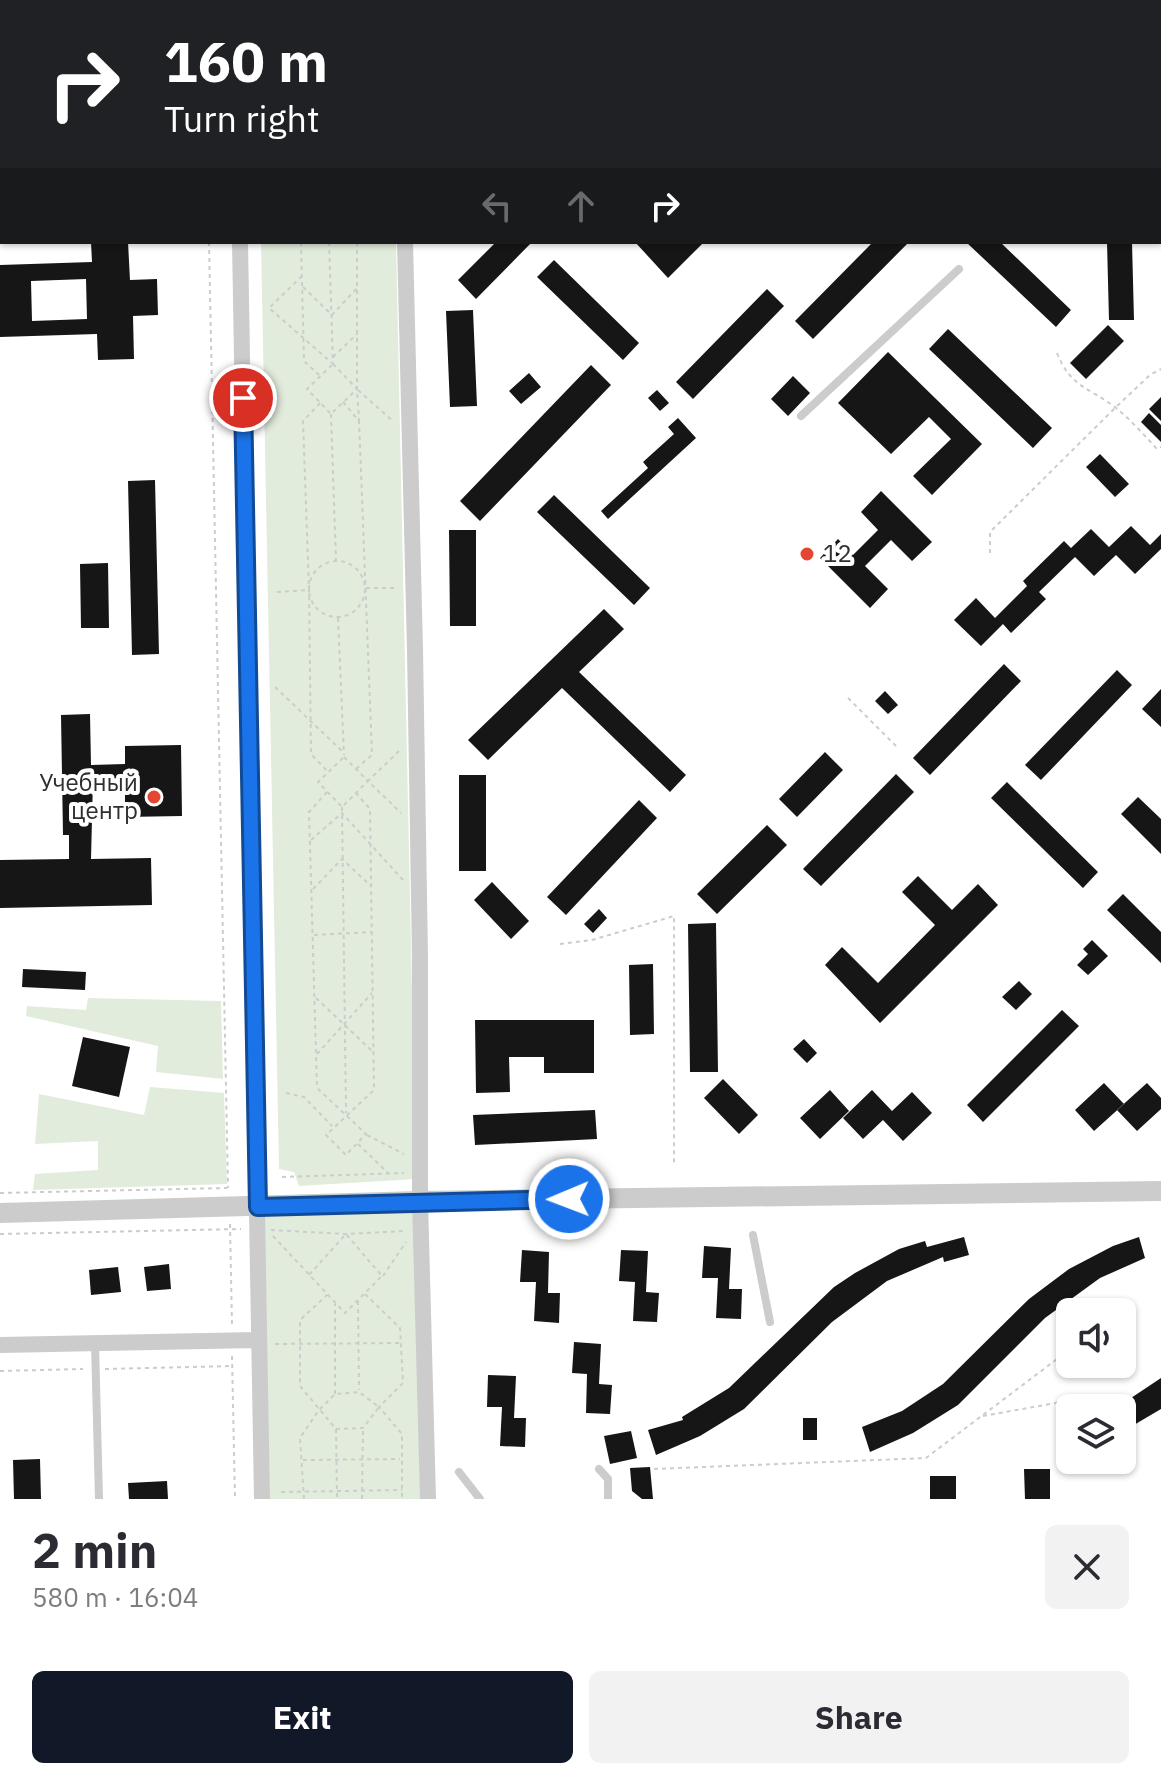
<!DOCTYPE html>
<meta charset="utf-8">
<style>
:root{--surface:#fff;--page:#f2f2f3;--text:#2b2b33;--muted:#7c7c81;--accent:#111827}
body{margin:0;font-family:"IBM Plex Sans",sans-serif;background:var(--page);color:var(--text);height:100vh;display:flex;flex-direction:column;font-size:30px;white-space:nowrap}
*{box-sizing:border-box;margin:0}
p{font-size:26px;color:var(--muted)}
.icon{flex:none;width:44px;height:44px;fill:none;stroke:currentColor;stroke-width:2;stroke-linecap:round;stroke-linejoin:round}
.map{position:relative;height:1499px;overflow:hidden}
.panel{display:flex;flex-direction:column;background:var(--surface);flex:1}
.panel>*{flex:none}
.guide{position:absolute;left:0px;top:0px;width:1162px;height:244px;box-shadow:0 2px 6px #0004;background:#202124;color:#fff;overflow:hidden}
.tools{position:absolute;left:1056px;top:1298px;display:grid;gap:16px}
.tools a{display:grid;place-items:center;width:80px;height:80px;border-radius:12px;background:var(--surface);box-shadow:0 2px 6px #0004;font-size:40px}
.pin{position:absolute;display:grid;place-items:center;width:68px;height:68px;color:#fff;margin:-34px;border:4px solid #fff;border-radius:50%;box-shadow:0 2px 8px #0007}
.me{position:absolute;width:88px;margin:-44px;rotate:269deg;stroke-linejoin:round;filter:drop-shadow(0 0 6px #0008)}
.turn{display:flex;align-items:center;gap:28px;height:168px;padding:0 32px;font-size:36px}
.turn .icon{width:104px;height:104px;stroke-width:2.5}
.turn b{display:block;font-size:56px;line-height:68px}
.lanes{display:flex;align-items:center;height:76px;padding:0 32px;background:#0003;justify-content:center;gap:40px;direction:ltr}
.lanes .off{opacity:.35}
.round{display:grid;place-items:center;flex:none;width:84px;height:84px;border-radius:12px;background:var(--page)}
.headline{display:flex;align-items:center;justify-content:space-between;height:136px;padding:0 32px}
h1{font-size:48px;font-weight:700;line-height:60px}
.cta{display:flex;gap:16px;margin-top:auto;padding:16px 32px}
.cta a{flex:1;height:92px;border-radius:12px;background:var(--accent);color:#fff;font-size:32px;font-weight:700;line-height:92px;text-align:center}
.cta a+a{background:var(--page);color:var(--text)}
.map>svg:first-child{display:block}
.green{fill:#e2ecdd}
.building{fill:#161616;fill-rule:evenodd}
.lines{fill:none;stroke-linecap:round;stroke-linejoin:round}
.path{stroke:#ccc;stroke-width:2;stroke-dasharray:4 4;stroke-linecap:butt}
.service{stroke:#ccc;stroke-width:8}
.minor{stroke:#ccc;stroke-width:16}
.tertiary{stroke:#ccc;stroke-width:20}
.route-casing{stroke:#114b97;stroke-width:20}
.route{stroke:#1a73e8;stroke-width:14}
.poi-dot{fill:#e54632;stroke:#fff;stroke-width:3}
.labels{text-anchor:middle;stroke-width:8;stroke-linejoin:round;paint-order:stroke}
.poi-label{font-size:24px;fill:#2f2f2f;stroke:#fff;text-anchor:start}
</style>
<div class="map">
<svg width="1161" height="1499" viewBox="0 0 1161 1499">
<rect width="100%" height="100%" fill="#fff"/>
<!-- green -->
<path class="green" d="M257,0H390V2H257Z
M261,242H396L416,1179L299,1186L294,1172L279,1169Z
M88,998L221,1001L223,1079L156,1072L158,1046L26,1016L27,1006L86,1010Z
M150,1087L224,1093L227,1184L33,1190L35,1174L98,1170V1141L35,1144L39,1094L144,1115Z
M420,1201L428,1499H262L258,1207Z"/>
<!-- building -->
<path class="building" d="M91,242H128L130,280L157,279L158,315L133,316L134,359L98,360L97,334L0,337V265L92,262ZM86,279L87,319L32,321L31,281Z
M496,242H532L476,299L458,280Z
M635,242H704L668,278Z
M873,242H909L813,339L795,321Z
M966,242H1000L1071,310L1056,327Z
M1107,242H1132L1134,320H1109Z
M554,260L639,343L623,360L537,277Z
M767,289L784,306L693,399L676,382Z
M473,310L477,406L450,407L446,311Z
M1108,325L1124,341L1086,379L1070,363Z
M948,329L1052,428L1033,448L929,349Z
M888,352L982,444L932,495L913,476L951,439L929,417L891,454L838,403Z
M591,365L611,385L480,521L460,501Z
M529,373L541,387L521,404L509,391Z
M793,376L810,393L788,416L771,399Z
M657,390L669,403L660,411L648,398Z
M1161,397V421L1149,409Z
M1149,413L1161,425V442L1141,422Z
M678,418L696,438L608,519L601,511L648,468L643,462L674,434L668,427Z
M1100,454L1129,484L1115,497L1086,467Z
M155,480L159,654L132,655L128,481Z
M881,491L932,542L912,561L891,540L865,566L888,589L870,608L820,558L838,539L853,555L878,530L861,512Z
M554,495L650,588L634,605L537,512Z
M1131,526L1150,545L1161,534V549L1135,574L1116,555L1094,576L1075,557L1039,592L1046,599L1011,633L1003,624L981,646L954,620L976,598L995,618L1027,586L1023,581L1064,541L1071,548L1091,529L1109,547Z
M449,530H476V626H450Z
M108,563L109,628H81L80,564Z
M604,609L624,629L579,672L686,775L670,792L562,688L488,760L468,740Z
M1004,664L1021,681L930,775L913,758Z
M1117,670L1132,685L1041,780L1025,765Z
M1161,689V727L1142,709Z
M885,691L898,705L888,714L875,701Z
M90,714L91,765L125,764V746L181,745L182,816L125,817V778L93,779L91,859L151,858L152,905L0,908V860L69,859V835H63L61,715Z
M825,752L843,770L797,817L779,799Z
M896,774L914,792L821,886L803,869Z
M459,775H486V871H459Z
M1007,782L1098,872L1083,888L991,798Z
M1138,797L1161,819V854L1121,814Z
M639,800L657,818L566,915L547,897Z
M767,825L787,845L717,914L697,894Z
M918,876L952,910L978,884L998,905L880,1023L825,965L842,947L878,983L935,925L902,892Z
M492,882L529,921L511,939L474,900Z
M1123,894L1161,932V963L1107,910Z
M599,909L607,918L593,933L584,924Z
M716,923L718,1072H690L688,924Z
M1092,940L1108,956L1088,975L1077,965L1088,954L1083,949Z
M653,964L654,1034L630,1035L629,965Z
M23,969L86,972L85,990L22,987Z
M1019,981L1032,994L1016,1010L1002,997Z
M1062,1010L1079,1026L983,1122L967,1105Z
M475,1020H594V1073H544V1057H509L510,1092L476,1093Z
M83,1037L130,1047L119,1097L72,1086Z
M804,1039L817,1053L807,1063L793,1049Z
M723,1079L758,1115L739,1134L704,1098Z
M1104,1083L1124,1104L1094,1131L1075,1110Z
M1147,1083L1161,1098V1109L1137,1131L1117,1110Z
M830,1090L849,1111L820,1139L800,1118Z
M872,1090L892,1111L912,1092L932,1113L903,1141L883,1120L863,1139L843,1118Z
M595,1110L597,1139L475,1145L473,1115Z
M964,1237L969,1255L944,1262L943,1257L887,1281L832,1322L744,1409L700,1436L656,1455L648,1430L683,1420L682,1417L729,1388L834,1287L855,1273L899,1249L925,1241L927,1247Z
M1139,1237L1145,1258L1100,1278L1045,1318L958,1405L913,1433L870,1452L862,1427L902,1411L943,1384L1029,1299L1069,1269L1113,1246Z
M704,1246L731,1248L729,1289H742L741,1319L716,1318L718,1278H702Z
M522,1250L549,1252L548,1293H560L559,1323L534,1321L536,1282H520Z
M621,1250L648,1251L646,1292L659,1293L657,1322L633,1321L635,1282L619,1281Z
M169,1264L171,1289L147,1291L144,1267Z
M118,1267L121,1292L91,1295L89,1270Z
M574,1342L601,1344L599,1384L612,1385L610,1414L586,1413L587,1374L572,1373Z
M488,1375L516,1376L514,1418H526L525,1447L500,1446L502,1407H487Z
M1161,1378V1409L1122,1432V1404Z
M803,1418H817V1440H803Z
M631,1431L637,1458L610,1464L604,1436Z
M40,1459L41,1499H14L13,1460Z
M650,1467L653,1499H642L632,1491L630,1468Z
M1024,1469H1050V1499H1025Z
M930,1476H956V1499H930Z
M167,1481L168,1499H129L128,1483Z"/>
<g class="lines">
<!-- path -->
<path class="path" d="M291,0L294,2
M327,0V2
M356,2L358,0
M889,2L896,0
M1160,134L1161,135
M209,242L228,1188
M301,242L304,361L319,375
M329,242L333,364
M357,242V389L359,421
M302,276L269,308L332,363
M303,287L332,315L358,287
M1057,353C1071,388 1089,387 1116,408C1131,420 1144,435 1157,449L1161,447
M333,357L357,334
M333,364L357,389L331,414L307,389Z
M358,390L394,422
M343,402L359,421L372,755L356,769
M320,403L303,421L309,590L311,754L328,772
M331,414L336,561
M990,553V532L1115,408L1150,375L1161,369
M309 589a28 28 0 1 1 56 0a28 28 0 1 1-56 0Z
M366,588H397
M277,592L308,590
M338,618L344,755
M275,687L343,752
M848,698L898,748
M399,751L368,781L401,813
M344,757L368,781L342,807L318,782Z
M327,792L309,812L317,1088L366,1134L346,1155L326,1135L374,1090L370,809L356,793
M342,807L346,1113
M311,840L342,813L403,880
M313,889L342,859L371,886
M314,935L372,932
M560,944L592,940L674,916V1165
M316,998L372,1051
M317,1054L372,993
M286,1093L304,1097L332,1126
M367,1135L404,1154
M358,1144L388,1173
M282,1177L404,1173
M0,1193L227,1188
M230,1224L232,1326
M271,1230L346,1234L404,1231
M0,1234L241,1229
M273,1236L345,1313L382,1276L346,1234L308,1276
M383,1276L406,1242
M365,1294L400,1328L403,1383L379,1407L402,1434V1499
M358,1301L359,1390
M275,1344L400,1343
M232,1356L235,1499
M105,1369L233,1366
M0,1371L83,1369
M335,1394V1304
M983,1416L1056,1403L1069,1396
M336,1429L337,1499
M303,1460L400,1459
M654,1469L926,1458L1065,1353
M281,1492L402,1490
M304,1499L300,1438L319,1410L335,1394L359,1392L379,1407L363,1428L336,1429L300,1386V1320L327,1295
M362,1499L363,1428"/>
<!-- service -->
<path class="service" d="M1160,53H1161
M801,416L959,269
M753,1235L770,1322
M95,1344L99,1499
M599,1469L608,1479V1499
M459,1472L480,1499"/>
<!-- minor -->
<path class="minor" d="M235,0V2
M401,0V2
M240,242L262,1499
M405,242L415,650L420,957V1201L428,1499
M0,1345L258,1340"/>
<!-- tertiary -->
<path class="tertiary" d="M0,1213L420,1201L1161,1191"/>
</g>
<g class="lines">
<defs>
<path id="route" d="M243,398L258,1207L569,1199"/>
</defs>
<!-- route casing -->
<use href="#route" class="route-casing"/>
<!-- route -->
<use href="#route" class="route"/>
</g>
<!-- markers -->
<g class="poi-dot">
<circle cx="807" cy="554" r="8"/>
<circle cx="154" cy="797" r="8"/>
</g>
<g class="labels">
<!-- poi labels -->
<g class="poi-label">
<text x="823" y="562">12</text>
<text x="138" y="791" text-anchor="end">Учебный<tspan x="138" dy="28">центр</tspan></text>
</g>
</g>
</svg>
<div class="tools">
<a><svg class="icon" aria-label="sound" viewBox="0 0 24 24"><path d="M4 9h4l5-4v14l-5-4H4zM17 9q2 3 0 6"/></svg></a>
<a><svg class="icon" aria-label="layers" viewBox="0 0 24 24"><path d="M12 4l9 5-9 5-9-5zM3 14l9 5 9-5"/></svg></a>
</div>
<div class="pin" style="left:243px;top:398px;background:#d93025"><svg class="icon" aria-label="arrive" viewBox="0 0 24 24"><path d="M6 21V4h12l-3 4 3 4H6"/></svg></div>
<svg class="me" style="left:569px;top:1199px" viewBox="-20 -20 40 40"><circle r="17" fill="#1a73e8" stroke="#fff" stroke-width="3"/><path d="M0-11L8 9 0 5-8 9z" fill="#fff"/></svg>
<div class="guide">
<div class="turn"><svg class="icon" aria-label="right" viewBox="0 0 24 24"><path d="M7 20v-9h11M14 6l5 5-5 5"/></svg><div><b>160 m</b>Turn right</div></div>
<div class="lanes"><svg class="icon off" aria-label="left" viewBox="0 0 24 24"><path d="M17 20v-9H6M10 6l-5 5 5 5"/></svg><svg class="icon off" aria-label="ahead" viewBox="0 0 24 24"><path d="M12 20V5M6 11l6-6 6 6"/></svg><svg class="icon" aria-label="right" viewBox="0 0 24 24"><path d="M7 20v-9h11M14 6l5 5-5 5"/></svg></div>
</div>
</div>
<section class="panel">
<div class="headline"><div><h1>2 min</h1><p>580 m · 16:04</p></div><a class="round"><svg class="icon" aria-label="close" viewBox="0 0 24 24"><path d="M6 6l12 12M18 6L6 18"/></svg></a></div>
<div class="cta"><a>Exit</a><a>Share</a></div>
</section>
